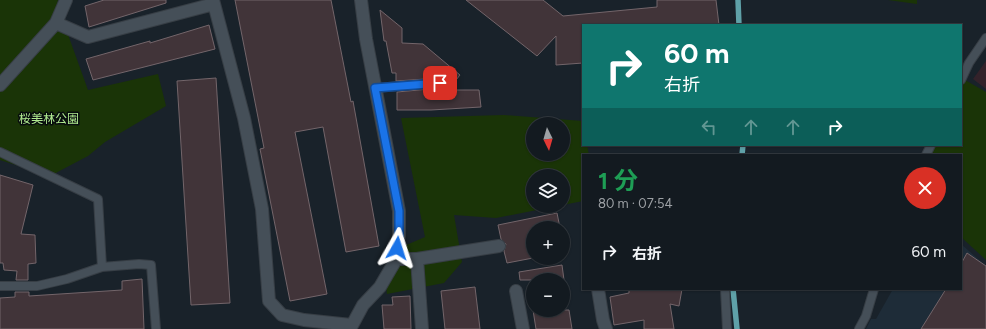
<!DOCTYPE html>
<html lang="ja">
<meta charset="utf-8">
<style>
:root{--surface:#131a20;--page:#1c2329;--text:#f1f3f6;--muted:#9da1a5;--line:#32383e}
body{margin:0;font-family:Figtree,"Noto Sans JP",sans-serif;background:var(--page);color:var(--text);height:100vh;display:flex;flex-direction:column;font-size:15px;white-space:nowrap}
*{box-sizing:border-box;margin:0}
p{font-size:13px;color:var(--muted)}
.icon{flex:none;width:22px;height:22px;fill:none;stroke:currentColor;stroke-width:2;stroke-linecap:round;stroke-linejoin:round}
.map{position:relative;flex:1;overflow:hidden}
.drawer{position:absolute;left:582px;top:154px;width:380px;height:136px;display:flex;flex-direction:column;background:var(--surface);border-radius:0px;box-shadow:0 1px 3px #0004,0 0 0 1px var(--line)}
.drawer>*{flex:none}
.banner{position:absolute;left:582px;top:24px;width:380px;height:122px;border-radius:0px;box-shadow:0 1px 3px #0004,0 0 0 1px var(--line);background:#0f766e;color:#fff;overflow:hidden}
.needle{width:26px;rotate:175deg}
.buttons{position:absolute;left:526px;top:117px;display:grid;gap:8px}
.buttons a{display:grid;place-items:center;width:44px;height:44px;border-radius:50%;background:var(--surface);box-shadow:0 1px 3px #0004,0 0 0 1px var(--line);font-size:20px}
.pin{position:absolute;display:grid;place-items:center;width:34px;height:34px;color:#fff;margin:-17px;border-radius:8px;box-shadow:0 2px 6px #0006}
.me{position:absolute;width:44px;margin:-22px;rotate:6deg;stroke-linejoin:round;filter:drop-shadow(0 0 3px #0008)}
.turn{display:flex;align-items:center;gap:14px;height:84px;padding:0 16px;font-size:18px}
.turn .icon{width:52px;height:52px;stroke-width:2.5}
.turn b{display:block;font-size:28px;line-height:34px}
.lanes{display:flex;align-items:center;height:38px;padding:0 16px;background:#0003;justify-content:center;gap:20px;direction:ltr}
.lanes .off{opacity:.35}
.round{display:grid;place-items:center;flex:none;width:42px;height:42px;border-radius:21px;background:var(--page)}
.overview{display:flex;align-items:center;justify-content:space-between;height:68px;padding:0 16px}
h1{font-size:24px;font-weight:700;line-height:30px;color:#1e9e55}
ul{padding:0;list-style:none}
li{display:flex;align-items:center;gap:12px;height:60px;padding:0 16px}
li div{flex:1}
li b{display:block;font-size:15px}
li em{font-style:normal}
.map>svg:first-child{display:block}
.built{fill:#1e2c38}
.industrial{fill:#33222a}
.green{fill:#1a3407;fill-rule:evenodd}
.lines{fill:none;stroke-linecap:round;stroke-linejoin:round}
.stream{stroke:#5fa1a8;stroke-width:5.5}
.building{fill:#413439;stroke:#73656a}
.lane-casing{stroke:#373e45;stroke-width:10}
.street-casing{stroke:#373e45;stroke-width:14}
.secondary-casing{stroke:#373e45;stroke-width:14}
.lane{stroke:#454f58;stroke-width:8}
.street{stroke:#454f58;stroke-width:12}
.secondary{stroke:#454f58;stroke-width:12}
.route-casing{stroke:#114b97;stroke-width:10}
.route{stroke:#1a73e8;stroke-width:7}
.labels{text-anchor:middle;stroke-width:3;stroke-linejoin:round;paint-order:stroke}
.park-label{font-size:12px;fill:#b1eb90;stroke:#070b0e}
</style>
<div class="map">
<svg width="986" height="329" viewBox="0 0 986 329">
<rect width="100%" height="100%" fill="#19222a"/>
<!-- built -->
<path class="built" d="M961,244L986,266V329H866L871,319H876L893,289H961Z"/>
<!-- industrial -->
<path class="industrial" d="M986,61V89L973,79Z"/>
<!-- green -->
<path class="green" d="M0,0H58L57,4L88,90L158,74L166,106L105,142L88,156L50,176L0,160Z
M888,0H917V4Z
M965,80L986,92V260L961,237V155H931L936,145H961V89Z
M504,115L583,121V145H587L589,155H583V201L563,205V176H533V206H557L496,218L454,215L462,262L444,283L387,294C384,278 400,262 404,246L425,237L401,118ZM533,124H563V154H533Z"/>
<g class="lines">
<!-- stream -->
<path class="stream" d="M738,0L739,25
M742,155L743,145
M733,289L737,329"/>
</g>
<!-- building -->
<path class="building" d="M104,0H166V3L89,27L85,6Z
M235,0H331L351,102L353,101L379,246L346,252L323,127L295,132L327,294L290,301L260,149L264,148Z
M466,0H543L563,16L657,7V0H716L719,25H583V63L556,65V36L537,56Z
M380,10L402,28V43L423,44L460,75L448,90H479L481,107L431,110H397V92L440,88L445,86V82L443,78H440L396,81V73H392L386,41H384Z
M209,25L215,49L93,80L86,59L150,41V43Z
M216,78L230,303L191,305L177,81Z
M0,175L33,185L21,234L35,235L36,263L28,264V280H16L17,271L4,270L3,263H0Z
M557,213L560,228H533V258L507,263L504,251L506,244L501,239L498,225Z
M967,253L986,266V329H921L946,289H961V264Z
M562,265L564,280H520L519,272Z
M142,279L144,329H0V298L15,297V292H29V296L122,290V281Z
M475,287L480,329H445L441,291Z
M629,289H682L679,306L670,304L674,329H644V320L614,325L610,297L629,293Z
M410,296L411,329H384L382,305H393L392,297Z
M533,310H569L572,329H536Z"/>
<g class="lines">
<defs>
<path id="lane" d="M961,80L969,63L986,38
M375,88L440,83
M0,152L98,199L102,267
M926,155L931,145
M0,286H37L67,279L102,267L139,264L151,265L156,329
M725,289L727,329
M859,329L866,316L874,289"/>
<path id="street" d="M213,0L244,118L262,209L269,301L282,315L304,320L351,325
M56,23L66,0
M0,85L56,23L88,37L214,4
M395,259H417L499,246
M417,259L422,329
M598,289L603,320L606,329
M516,291L523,329"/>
<path id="secondary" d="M350,329L363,305L380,287L394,263L399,236V211L366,39L361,0"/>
</defs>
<!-- lane casing -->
<use href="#lane" class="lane-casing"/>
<!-- street casing -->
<use href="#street" class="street-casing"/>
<!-- secondary casing -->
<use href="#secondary" class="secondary-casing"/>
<!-- lane -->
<use href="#lane" class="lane"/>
<!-- street -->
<use href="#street" class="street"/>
<!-- secondary -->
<use href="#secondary" class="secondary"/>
</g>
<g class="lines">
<defs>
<path id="route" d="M397,248L399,236V211L375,88L440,83"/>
</defs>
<!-- route casing -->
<use href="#route" class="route-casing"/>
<!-- route -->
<use href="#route" class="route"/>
</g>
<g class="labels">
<!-- park labels -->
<g class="park-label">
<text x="49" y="123">桜美林公園</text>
</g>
</g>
</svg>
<div class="buttons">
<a><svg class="needle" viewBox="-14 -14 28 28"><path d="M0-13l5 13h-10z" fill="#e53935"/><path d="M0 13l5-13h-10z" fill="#9da1a5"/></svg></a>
<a><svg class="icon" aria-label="layers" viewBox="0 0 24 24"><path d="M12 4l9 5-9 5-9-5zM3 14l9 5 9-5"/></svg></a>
<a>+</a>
<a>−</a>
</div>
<div class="pin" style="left:440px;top:83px;background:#d93025"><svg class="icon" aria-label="arrive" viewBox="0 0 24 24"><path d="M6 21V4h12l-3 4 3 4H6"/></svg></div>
<svg class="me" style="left:397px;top:248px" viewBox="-20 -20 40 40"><path d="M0-17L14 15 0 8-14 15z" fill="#1a73e8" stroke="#fff" stroke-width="4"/></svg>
<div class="banner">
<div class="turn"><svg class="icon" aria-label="right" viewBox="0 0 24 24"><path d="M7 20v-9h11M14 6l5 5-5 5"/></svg><div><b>60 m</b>右折</div></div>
<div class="lanes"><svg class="icon off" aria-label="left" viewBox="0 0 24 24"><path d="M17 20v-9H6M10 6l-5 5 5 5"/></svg><svg class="icon off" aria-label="ahead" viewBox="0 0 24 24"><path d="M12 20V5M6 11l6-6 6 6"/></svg><svg class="icon off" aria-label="ahead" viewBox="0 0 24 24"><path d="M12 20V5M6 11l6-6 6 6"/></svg><svg class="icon" aria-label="right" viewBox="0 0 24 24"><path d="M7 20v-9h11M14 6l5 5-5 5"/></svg></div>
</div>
<section class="drawer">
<div class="overview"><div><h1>1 分</h1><p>80 m · 07:54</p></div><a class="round" style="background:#d93025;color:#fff"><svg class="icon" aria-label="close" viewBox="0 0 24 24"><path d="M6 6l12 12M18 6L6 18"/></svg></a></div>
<ul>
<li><svg class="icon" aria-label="right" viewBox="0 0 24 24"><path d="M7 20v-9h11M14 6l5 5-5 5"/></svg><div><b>右折</b></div><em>60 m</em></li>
</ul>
</section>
</div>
